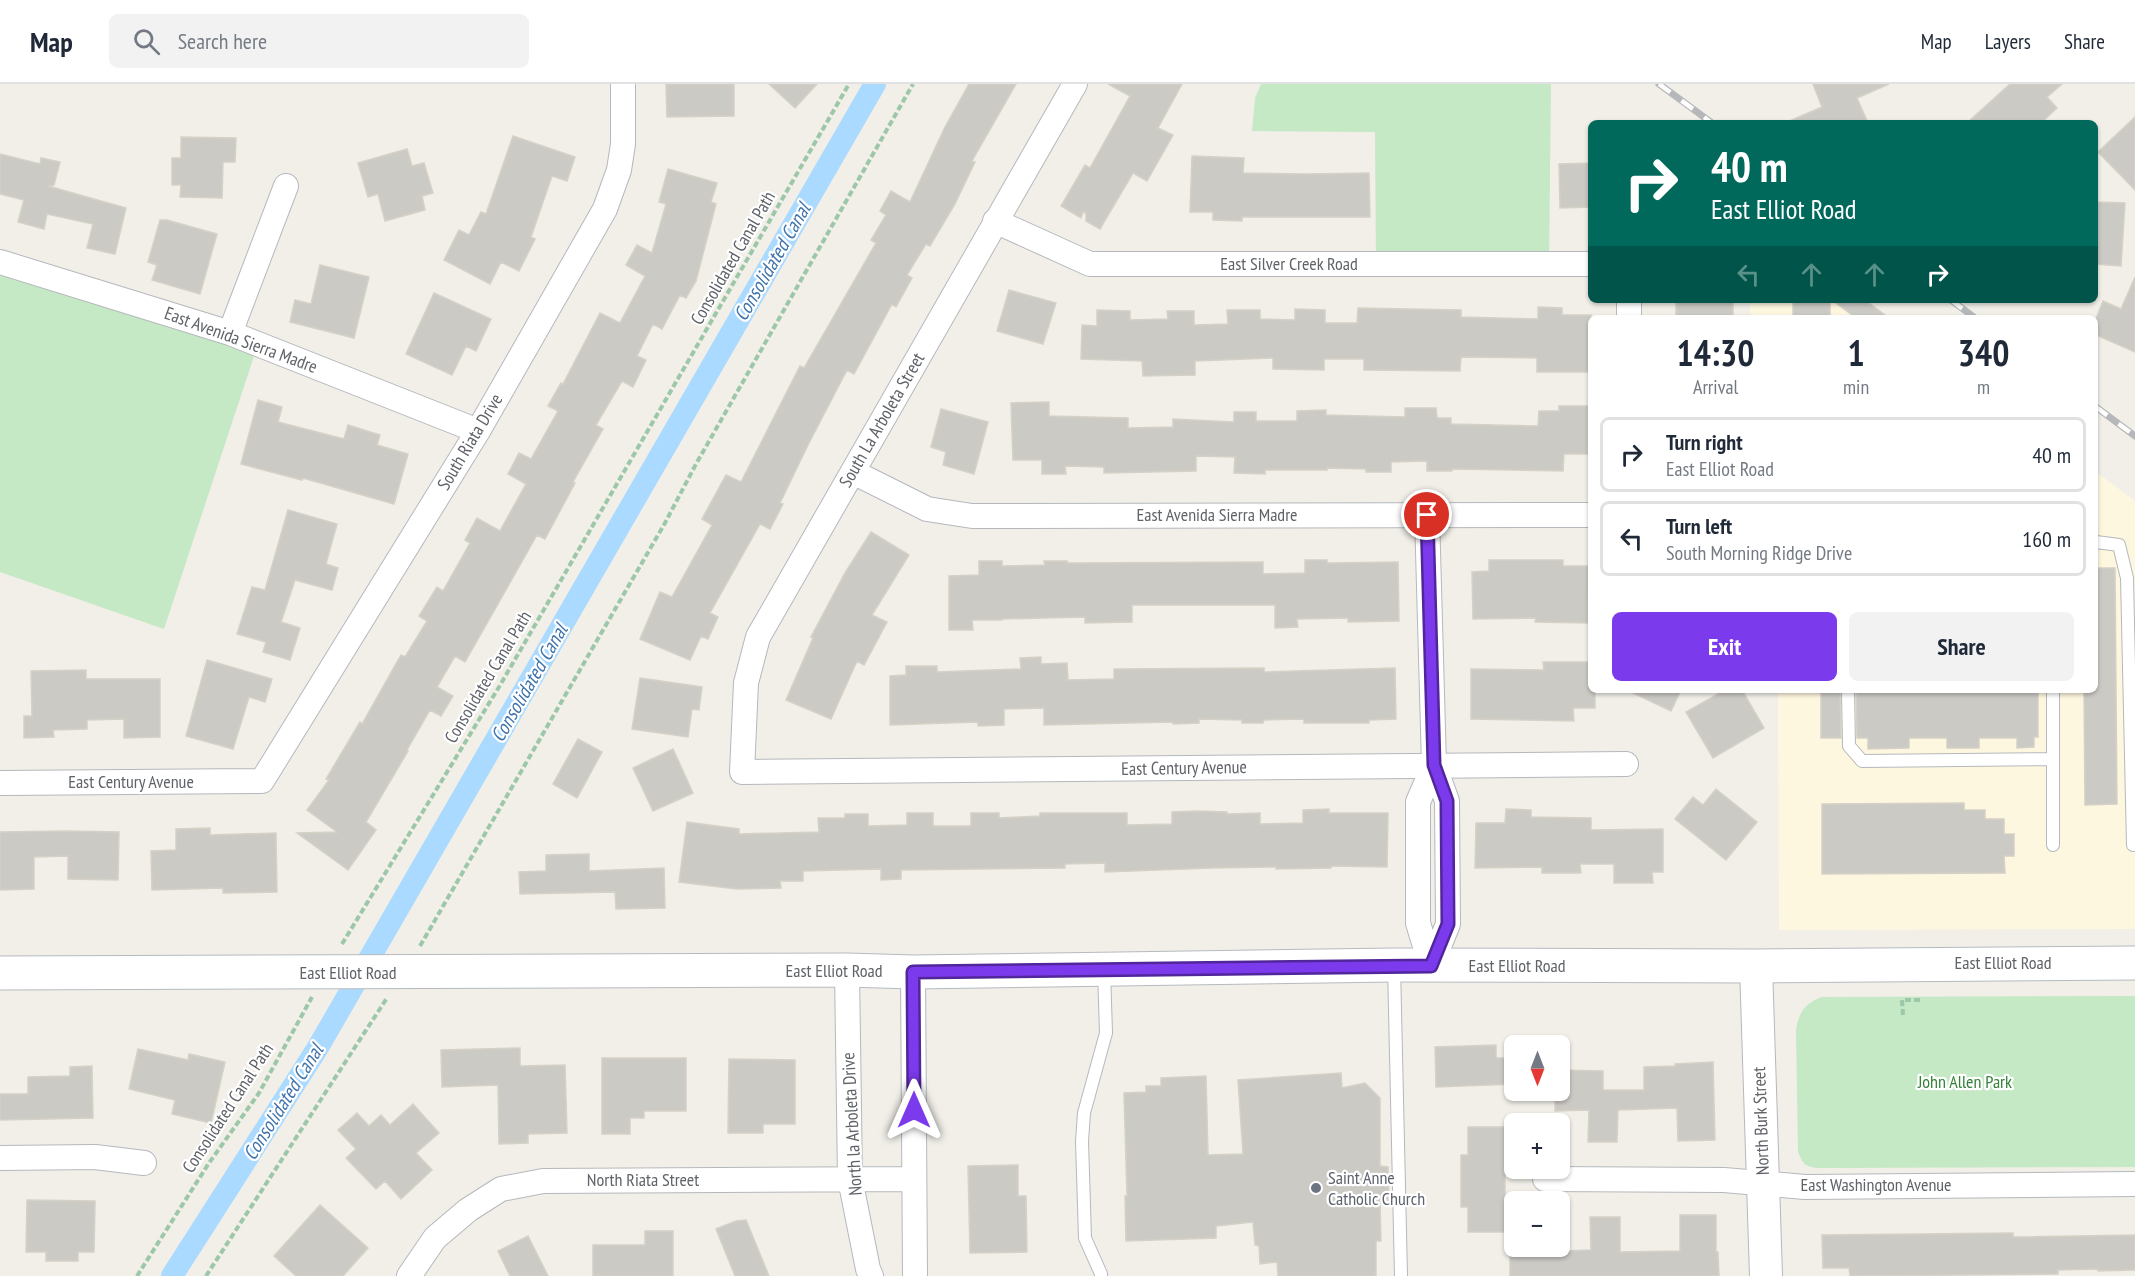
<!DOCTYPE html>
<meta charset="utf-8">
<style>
:root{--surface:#fff;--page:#f2f2f3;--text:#1f2937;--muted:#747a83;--line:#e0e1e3;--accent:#7c3aed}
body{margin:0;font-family:"PT Sans Narrow",sans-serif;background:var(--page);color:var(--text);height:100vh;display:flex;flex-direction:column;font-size:22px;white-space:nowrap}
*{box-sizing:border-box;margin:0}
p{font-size:20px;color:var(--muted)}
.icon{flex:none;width:33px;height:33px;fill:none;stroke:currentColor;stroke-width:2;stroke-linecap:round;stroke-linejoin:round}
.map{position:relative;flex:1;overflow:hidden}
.side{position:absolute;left:1588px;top:231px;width:510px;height:378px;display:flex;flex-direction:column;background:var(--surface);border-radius:9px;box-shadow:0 2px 4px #0004}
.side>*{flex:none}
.banner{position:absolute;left:1588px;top:36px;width:510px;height:183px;border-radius:9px;box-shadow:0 2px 4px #0004;background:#00695c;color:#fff;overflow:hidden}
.needle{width:39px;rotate:180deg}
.fabs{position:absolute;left:1504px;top:951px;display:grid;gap:12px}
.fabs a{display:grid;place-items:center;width:66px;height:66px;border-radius:9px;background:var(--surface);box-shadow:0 2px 4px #0004;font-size:30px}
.pin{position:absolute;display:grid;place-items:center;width:51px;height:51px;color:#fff;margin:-26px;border:3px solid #fff;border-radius:50%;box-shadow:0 2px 6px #0007}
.me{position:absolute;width:66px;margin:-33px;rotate:0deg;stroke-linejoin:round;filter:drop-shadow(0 0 4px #0008)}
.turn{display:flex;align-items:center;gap:21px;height:126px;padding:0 24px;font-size:27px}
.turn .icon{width:78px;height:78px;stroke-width:2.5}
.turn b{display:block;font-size:42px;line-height:51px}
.lanes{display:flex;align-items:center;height:57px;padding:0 24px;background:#0003;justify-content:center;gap:30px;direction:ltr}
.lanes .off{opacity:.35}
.eta{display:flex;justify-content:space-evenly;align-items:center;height:102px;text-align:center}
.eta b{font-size:36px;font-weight:700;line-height:42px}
.button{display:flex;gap:12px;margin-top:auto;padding:12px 24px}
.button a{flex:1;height:69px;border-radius:9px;background:var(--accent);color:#fff;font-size:24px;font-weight:700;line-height:69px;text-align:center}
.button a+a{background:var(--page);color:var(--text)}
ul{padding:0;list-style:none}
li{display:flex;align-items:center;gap:18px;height:75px;margin:0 12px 9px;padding:0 12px;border:3px solid var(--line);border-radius:9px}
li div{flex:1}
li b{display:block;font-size:22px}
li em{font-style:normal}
header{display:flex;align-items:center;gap:36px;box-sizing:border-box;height:84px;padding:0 30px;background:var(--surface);border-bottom:2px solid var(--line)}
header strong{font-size:28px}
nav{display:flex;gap:33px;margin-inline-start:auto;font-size:21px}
.search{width:420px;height:54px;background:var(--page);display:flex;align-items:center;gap:15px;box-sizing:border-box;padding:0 21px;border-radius:9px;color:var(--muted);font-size:22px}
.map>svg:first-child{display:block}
.commercial{fill:#fef7e0}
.green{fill:#c5e8c5}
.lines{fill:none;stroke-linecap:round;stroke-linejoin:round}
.canal{stroke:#aadaff;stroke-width:22}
.building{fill:#cccac5;stroke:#d6d1c6;stroke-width:1.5}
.service-casing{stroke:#b5b8bc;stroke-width:14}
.minor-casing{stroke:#b5b8bc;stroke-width:26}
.tertiary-casing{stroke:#b5b8bc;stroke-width:34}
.secondary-casing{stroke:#b6babf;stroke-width:35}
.path{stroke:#9cc7a9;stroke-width:4;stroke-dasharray:6 3;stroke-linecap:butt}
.service{stroke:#fff;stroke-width:12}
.minor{stroke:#fff;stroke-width:24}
.tertiary{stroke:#fff;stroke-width:32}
.secondary{stroke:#fff;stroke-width:33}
.rail-casing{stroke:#b6b7b8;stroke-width:7}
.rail{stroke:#fff;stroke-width:4.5;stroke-dasharray:14;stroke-linecap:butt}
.route-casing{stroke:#51269a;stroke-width:15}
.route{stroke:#7c3aed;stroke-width:10}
.worship-dot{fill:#6b7280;stroke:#fff;stroke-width:2}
.labels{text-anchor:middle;stroke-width:4.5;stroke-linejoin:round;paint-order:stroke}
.street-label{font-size:18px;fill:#5f6368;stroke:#fff}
.park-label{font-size:18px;fill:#348238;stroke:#fff}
.worship-label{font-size:18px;fill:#5b616d;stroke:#fff;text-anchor:start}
.water-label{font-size:20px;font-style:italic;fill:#4174aa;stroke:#fff}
</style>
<header>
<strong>Map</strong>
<div class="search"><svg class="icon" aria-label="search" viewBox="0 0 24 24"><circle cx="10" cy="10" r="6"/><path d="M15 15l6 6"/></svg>Search here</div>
<nav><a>Map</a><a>Layers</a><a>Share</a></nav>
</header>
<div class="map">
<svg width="2135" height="1192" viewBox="0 0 2135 1192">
<rect width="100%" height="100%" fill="#f1efe8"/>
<!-- commercial -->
<path class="commercial" d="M1750,216H1865L1889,234H1750Z
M2096,388L2135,417V845L1779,846L1778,606H2096Z"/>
<!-- green -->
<path class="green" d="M1261,0H1551L1549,179L1376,180L1375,48L1252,47L1255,14Z
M0,178L258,260L164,545L0,488Z
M2135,912V1083L1818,1084C1805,1083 1802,1079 1798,1067L1796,946C1799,928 1805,919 1822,913Z"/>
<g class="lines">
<!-- canal -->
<path class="canal" d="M172,1192L317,965L875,0"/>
</g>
<!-- building -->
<path class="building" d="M666,0H734V32L667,33Z
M769,0H817L795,24Z
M969,0H1016L972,77L975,78L955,120L930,162L926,160L907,191L912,194L896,223L892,220L854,290L847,286L809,359L780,419L783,420L770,445L760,440L710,529L718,533L708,555L701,552L690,576L640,555L660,508L672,513L712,441L702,435L726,391L741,398L800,282L804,284L876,159L871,156L886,131L880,127L891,107L910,118L945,43Z
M1108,0H1182L1158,44L1173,51L1147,97L1133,89L1100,145L1086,137V129L1083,128L1081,134L1061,122L1085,81L1090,84L1130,12Z
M1813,0H1889L1857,14L1868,39H1785L1822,23Z
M2010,0H2062L2047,13L2057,24L2041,39H1967Z
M2135,33V106L2098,68Z
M513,52L575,73L567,97L552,92L531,153L535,155L519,187L501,178L490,200L444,176L459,146L469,151L481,128L486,130Z
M181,53L236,54L235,78H223L222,114L180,113L181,101H172V74H181Z
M407,65L412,82L424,79L433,109L422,112L425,126L385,137L378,110L368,113L358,79Z
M0,70L40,80L41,74L60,78L54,101L48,102L126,124L115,170L87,164L93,140L47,130L44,145L18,138L24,116L0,110Z
M1192,72L1244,74L1243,89L1307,90L1369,89L1370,133H1242V137L1213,136V128H1190Z
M1592,79V123L1560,124L1559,80Z
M668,85L717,99L711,118L716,120L696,197L686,214L680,211L662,245L653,240L637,272L646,276L633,303L622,297L596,341L603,345L573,398L575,399L545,455L537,451L465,578L455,572L437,603L453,612L441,632L430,626L407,666L408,667L366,738L376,746L348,786L297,749L337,748L307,726L329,696L326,695L360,638L362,640L401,571L405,573L427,537L419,532L437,503L443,507L470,459L465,456L477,434L500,447L526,400L508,390L519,369L531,375L558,327L548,322L561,299L563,300L600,229L620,239L645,192L626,181L637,161L652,169L666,120L659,118Z
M2096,118L2125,119L2121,182L2096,180Z
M160,136H167L217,150L200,210L152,196L157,181L148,178Z
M320,181L369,193L354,254L290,238L295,216L311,220Z
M2135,193V268L2096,251V235L2103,217L2121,225Z
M1009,206L1056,219L1043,260L997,247Z
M434,209L491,235L476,267L466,262L452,291L406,270Z
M1676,216H1733V234H1676Z
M1793,216H1830V234H1793Z
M1832,216H1865L1889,234H1856Z
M1538,223L1562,224V231H1591L1590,288H1537V274L1461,273L1460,287L1364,286V275H1324V286L1273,285V274L1195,277V291L1143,292L1142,277L1081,275L1082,241L1097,242V226L1130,227V236L1168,235L1167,227H1194V241L1228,240L1227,226H1260V235L1295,236V225L1325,226V239H1357L1358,224L1461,226V233L1538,235Z
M258,316L282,323L278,338L344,355L348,341L380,351L377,361L408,370L394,420L303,394L302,396L241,380Z
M1049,318V332L1128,334V344L1173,343V335L1234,338V328H1256V337H1297V327L1326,326V331L1405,333V324H1436L1437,334H1451V340L1538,342L1539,327H1559V322H1588V370H1564L1563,387L1452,385V387H1427V377L1391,378V388H1366V385L1327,384V386H1265V390L1234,389L1235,373L1196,372V387L1104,389V383L1065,382L1066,390H1042V376H1013L1011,319Z
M941,325L988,338L974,390L943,381L946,368L931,363Z
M288,426L337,440L326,480L338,484L332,506L295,496L281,538L300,544L290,576L263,568L266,558L237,550L252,503L265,506Z
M871,448L909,471L872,531L887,538L864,581L857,577L831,635L786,616L813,554L811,553L845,489Z
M1305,476H1327V479L1398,478L1399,537L1348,538V534L1297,535L1298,543L1275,544V521H1132V538L1085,539V533L1002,535V536H972L973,546H949V492L979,491V477H1002V482L1045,481L1044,477H1067L1068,479L1263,478V490L1305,489Z
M1489,476H1563V482H1589L1588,539L1535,538L1536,534L1473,535L1472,488L1489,487Z
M2096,484H2115L2117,720L2085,721L2084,606H2096Z
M1041,573V580L1067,579L1068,596L1114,595V585L1264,584V588L1395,584L1396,635L1369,636V639H1304V635L1264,636L1263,639H1242V636L1199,635V639L1173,640V638L1044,641V624L1004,625V641L978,642V638L890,641V592L906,591V582H937V588L1021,585L1020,574Z
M207,576L272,595L265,618L249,613L233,665L186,652Z
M1543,578H1592V606H1595V624H1573L1574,637L1471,635V585L1544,586Z
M86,586V595H160V653L124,654V635L87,636V645L53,646L54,653L24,654V632H32L31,587Z
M640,594L702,603L699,626L692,625L688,653L632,645Z
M1627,606H1681L1671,627Z
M1725,606H1742L1764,644L1713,674L1686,628Z
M1821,606H1840L1841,654H1821Z
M1856,606H2038V653H2034V663L2017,664V654H1979V664H1947V654H1909V664L1868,665V654H1857Z
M578,655L602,668L577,714L553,700Z
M673,665L693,709L653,727L633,684Z
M1716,705L1757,738L1726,776L1675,735L1693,713L1703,721Z
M1964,719V726H1985V735H2004V750H2014V772H2004L2005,789L1822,790V720Z
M1329,725V729H1388L1387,783L1331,782V784L1276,785V783L1212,784L1105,788V779L1065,780V784L901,786V795L881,796V785L803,787V797H780L781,804L737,805L679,798L687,738L739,745V750L819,748L818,734H845V730H868V742L907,741V729H933V742H971V729H999V734L1040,732V729H1127V741L1172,740V728L1199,727L1227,728V730L1260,729V740L1303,739V726Z
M1506,725L1531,726V733L1591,734V746L1663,745V788H1652L1653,799H1614V780H1580L1581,789H1542V783L1475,784L1476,739H1505Z
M210,744V751L276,749L277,808L223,809V804L152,806L151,767L176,766V745Z
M65,747L119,748L118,796L68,795V772L34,773V805L0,806V748Z
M589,770V787L664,784L665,824L616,825L615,808L520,810L519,788L546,787V771Z
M1496,961V974H1515V1000L1436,1003L1435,963Z
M520,964V982L565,981L567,1049L528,1050V1059L499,1060L498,1001L442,1003L441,966Z
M138,965L188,976L189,970L225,978L211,1039L172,1030L175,1016L129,1005Z
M602,974H686V1027H644V1034H630V1050H602Z
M729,975L795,976V1040H763V1049H728Z
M1713,978L1715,1056L1678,1057L1677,1024L1618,1026L1617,1058H1588L1589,1026L1555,1027V1006H1560V986L1603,987V1006H1644V983L1675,982V980Z
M92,982L93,1034L0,1036V1010H28V993L70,992V983Z
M1341,989L1342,1004L1365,999L1380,1014V1082L1388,1083L1389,1116H1380L1381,1157H1376V1192H1278L1277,1178L1260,1180L1259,1162L1255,1161L1253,1138L1216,1142V1154L1126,1157L1125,1112H1127L1124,1009L1146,1008V1002H1161V994L1206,992L1208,1071L1243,1070L1238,996Z
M413,1020L439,1049L416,1069L432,1086L401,1115L385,1097L376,1105L346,1074L356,1065L338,1046L357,1029L369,1042L381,1031L390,1041Z
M1468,1043H1505V1148H1468V1123H1461V1071H1468Z
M1018,1081V1112H1026L1027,1168L970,1169L968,1082Z
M27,1116L95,1117L94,1168H78V1177H46V1168H26Z
M320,1121L368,1164L343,1192H296L274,1172Z
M1680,1131H1716V1168H1718L1719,1192H1510V1169L1591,1166L1590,1133H1620V1168L1680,1167Z
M746,1136L769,1192H735L716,1145L736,1137Z
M645,1147H673V1192H593V1161H645Z
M2013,1149V1153L2135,1151V1186L2098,1187V1185L2058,1186V1190L1850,1192L1849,1184H1823L1822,1151Z
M528,1152L548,1192H510L498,1167Z"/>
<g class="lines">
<defs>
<path id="service" d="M2096,458L2119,461L2127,494L2133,761
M1848,606L1849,662L1862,677L2053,675
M2053,761V606
M1394,881L1401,1192
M1101,1190L1085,1154L1082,1057L1084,1029L1106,949L1104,886"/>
<path id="minor" d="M1075,0L758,553L746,599L742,688L1626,680
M995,137L1090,180H1592
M0,178L230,249L478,347
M1629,234V216
M230,249L286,102
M853,388L927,425L972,432L1592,431
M1427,431L1434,681L1447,717L1448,840L1431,882
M0,699L262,697L478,347L605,125L619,86L623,60V0
M1431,882L1418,839V718L1434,681
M847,886L850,1095L868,1185L871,1192
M913,888L915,1192
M0,1074L95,1073L144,1079
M1545,1095L1724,1096L1805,1103L2135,1100
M409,1192L435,1154L468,1126L501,1105L543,1097L914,1095"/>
<path id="tertiary" d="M1756,882L1766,1192"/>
<path id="secondary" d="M0,889L847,886L913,888L1394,881L1756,882L2135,879"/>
</defs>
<!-- service casing -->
<use href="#service" class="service-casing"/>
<!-- minor casing -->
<use href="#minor" class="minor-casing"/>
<!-- tertiary casing -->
<use href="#tertiary" class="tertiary-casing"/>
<!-- secondary casing -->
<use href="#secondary" class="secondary-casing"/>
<!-- path -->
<path class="path" d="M342,860L499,603L849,0
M420,862L665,439L696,380L913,0
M1903,931L1902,916H1922
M137,1192L209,1079L259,1009L312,913
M206,1192L387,914"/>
<!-- service -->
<use href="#service" class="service"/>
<!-- minor -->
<use href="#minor" class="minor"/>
<!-- tertiary -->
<use href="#tertiary" class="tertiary"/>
<!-- secondary -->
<use href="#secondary" class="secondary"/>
<defs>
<path id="rail" d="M1659,0L1712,39
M1951,216L1975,234
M2096,323L2135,352"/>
</defs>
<!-- rail casing -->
<use href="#rail" class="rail-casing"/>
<!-- rail -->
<use href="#rail" class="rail"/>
</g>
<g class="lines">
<defs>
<path id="route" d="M914,1026L913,888L1431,882L1448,840L1447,717L1434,681L1427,431"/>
</defs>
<!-- route casing -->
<use href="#route" class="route-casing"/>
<!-- route -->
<use href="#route" class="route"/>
</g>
<!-- markers -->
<circle class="worship-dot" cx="1316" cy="1104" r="6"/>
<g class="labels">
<!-- street labels -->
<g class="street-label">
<text transform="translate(733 174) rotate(-60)" y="6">Consolidated Canal Path</text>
<text x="1289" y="186">East Silver Creek Road</text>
<text transform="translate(241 256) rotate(20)" y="6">East Avenida Sierra Madre</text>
<text transform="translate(882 336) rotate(-60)" y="6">South La Arboleta Street</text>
<text transform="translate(470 358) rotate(-59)" y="6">South Riata Drive</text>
<text x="1217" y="437">East Avenida Sierra Madre</text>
<text transform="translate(488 593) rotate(-59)" y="6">Consolidated Canal Path</text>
<text transform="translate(1184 684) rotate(-1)" y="6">East Century Avenue</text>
<text x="131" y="704">East Century Avenue</text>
<text x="2003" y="885">East Elliot Road</text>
<text x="1517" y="888">East Elliot Road</text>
<text x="834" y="893">East Elliot Road</text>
<text x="348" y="895">East Elliot Road</text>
<text transform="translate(228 1024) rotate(-57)" y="6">Consolidated Canal Path</text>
<text transform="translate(1761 1037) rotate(-92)" y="6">North Burk Street</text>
<text transform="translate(852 1040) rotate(-93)" y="6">North la Arboleta Drive</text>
<text x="643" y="1102">North Riata Street</text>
<text x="1876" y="1107">East Washington Avenue</text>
</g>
<!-- park labels -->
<g class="park-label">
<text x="1965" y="1004">John Allen Park</text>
</g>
<!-- worship labels -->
<g class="worship-label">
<text x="1328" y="1100">Saint Anne<tspan x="1328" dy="21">Catholic Church</tspan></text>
</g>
<!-- water labels -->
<g class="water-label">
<text transform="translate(772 178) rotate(-60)" y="7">Consolidated Canal</text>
<text transform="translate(529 599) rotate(-60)" y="7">Consolidated Canal</text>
<text transform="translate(283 1018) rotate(-58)" y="7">Consolidated Canal</text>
</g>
</g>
</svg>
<div class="fabs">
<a><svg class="needle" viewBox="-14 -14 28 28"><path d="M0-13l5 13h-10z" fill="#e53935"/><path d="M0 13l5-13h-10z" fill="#747a83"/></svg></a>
<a>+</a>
<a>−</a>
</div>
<div class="pin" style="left:1427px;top:431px;background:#d93025"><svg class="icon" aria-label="arrive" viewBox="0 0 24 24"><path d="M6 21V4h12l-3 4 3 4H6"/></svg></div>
<svg class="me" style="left:914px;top:1026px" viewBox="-20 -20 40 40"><path d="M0-17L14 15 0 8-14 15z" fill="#7c3aed" stroke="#fff" stroke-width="4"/></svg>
<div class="banner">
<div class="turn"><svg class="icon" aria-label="right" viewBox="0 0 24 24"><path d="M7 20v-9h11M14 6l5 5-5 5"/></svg><div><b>40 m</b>East Elliot Road</div></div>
<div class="lanes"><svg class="icon off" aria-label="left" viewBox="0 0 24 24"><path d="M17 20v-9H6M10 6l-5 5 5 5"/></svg><svg class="icon off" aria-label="ahead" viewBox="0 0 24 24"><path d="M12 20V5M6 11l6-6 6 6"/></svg><svg class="icon off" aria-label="ahead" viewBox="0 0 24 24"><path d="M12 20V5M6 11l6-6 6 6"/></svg><svg class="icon" aria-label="right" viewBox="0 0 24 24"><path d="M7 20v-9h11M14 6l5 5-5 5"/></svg></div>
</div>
<section class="side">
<div class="eta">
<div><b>14:30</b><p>Arrival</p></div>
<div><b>1</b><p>min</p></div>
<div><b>340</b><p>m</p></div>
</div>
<ul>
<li><svg class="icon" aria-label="right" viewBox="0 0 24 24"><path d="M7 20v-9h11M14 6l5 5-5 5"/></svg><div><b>Turn right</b><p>East Elliot Road</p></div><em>40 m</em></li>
<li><svg class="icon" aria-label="left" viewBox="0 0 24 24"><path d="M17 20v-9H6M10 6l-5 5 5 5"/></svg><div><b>Turn left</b><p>South Morning Ridge Drive</p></div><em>160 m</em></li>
</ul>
<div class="button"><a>Exit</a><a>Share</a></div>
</section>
</div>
